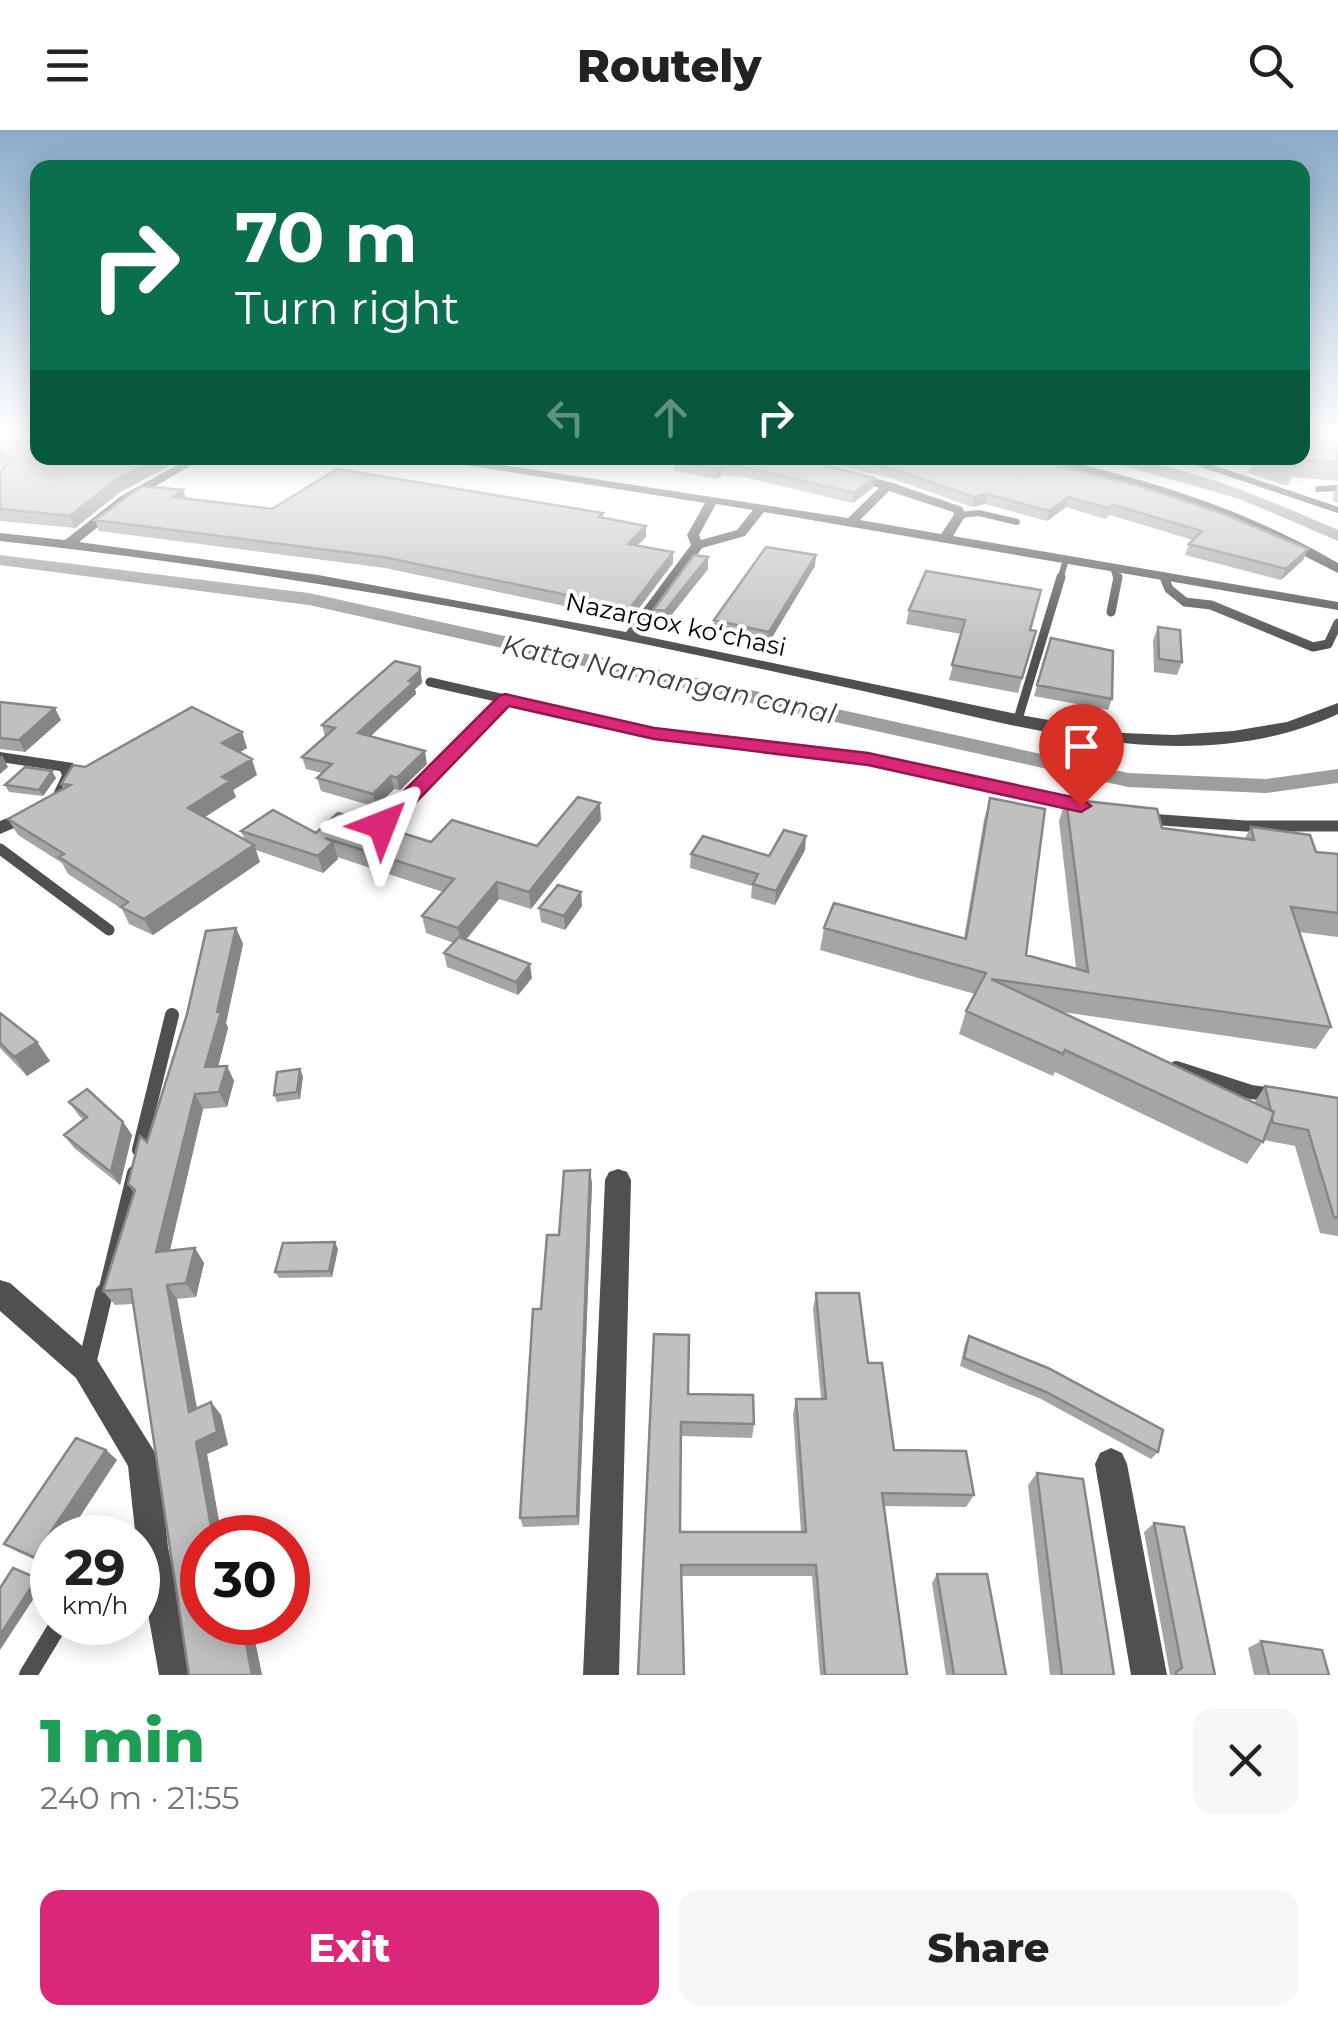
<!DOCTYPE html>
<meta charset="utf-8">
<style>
:root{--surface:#fff;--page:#f6f6f6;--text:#222;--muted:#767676;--accent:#db2777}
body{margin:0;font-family:Montserrat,sans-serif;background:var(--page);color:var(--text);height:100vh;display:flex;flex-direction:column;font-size:38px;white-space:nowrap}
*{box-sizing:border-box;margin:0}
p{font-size:32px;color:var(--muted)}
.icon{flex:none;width:55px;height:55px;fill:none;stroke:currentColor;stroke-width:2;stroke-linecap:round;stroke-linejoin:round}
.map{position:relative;height:1545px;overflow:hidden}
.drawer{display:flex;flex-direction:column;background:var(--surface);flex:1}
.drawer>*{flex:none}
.guide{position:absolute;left:30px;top:30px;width:1280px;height:305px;border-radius:20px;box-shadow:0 5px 25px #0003;background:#0b6e4f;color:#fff;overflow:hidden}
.speed{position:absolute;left:30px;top:1385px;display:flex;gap:20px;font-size:50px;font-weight:700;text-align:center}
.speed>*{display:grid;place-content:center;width:130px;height:130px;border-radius:50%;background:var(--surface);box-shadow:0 5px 25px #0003;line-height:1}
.speed small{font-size:25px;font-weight:400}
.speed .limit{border:15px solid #d22;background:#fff;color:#111}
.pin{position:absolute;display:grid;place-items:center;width:85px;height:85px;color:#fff;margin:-102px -42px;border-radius:50% 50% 50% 0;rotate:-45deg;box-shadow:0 0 10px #0007}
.pin .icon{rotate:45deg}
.me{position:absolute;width:110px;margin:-55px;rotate:45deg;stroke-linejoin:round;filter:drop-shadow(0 0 8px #0008)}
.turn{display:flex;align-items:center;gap:35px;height:210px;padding:0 40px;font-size:45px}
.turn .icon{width:130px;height:130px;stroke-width:2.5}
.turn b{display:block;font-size:70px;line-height:85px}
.lanes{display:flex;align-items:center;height:95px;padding:0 40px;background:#0003;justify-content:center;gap:50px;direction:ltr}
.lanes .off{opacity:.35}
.round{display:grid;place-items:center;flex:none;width:105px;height:105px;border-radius:20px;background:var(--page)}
.headline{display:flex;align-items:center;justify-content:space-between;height:170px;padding:0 40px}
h1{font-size:60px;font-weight:800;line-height:75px;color:#1e9e55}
.primary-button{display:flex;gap:20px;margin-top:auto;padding:20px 40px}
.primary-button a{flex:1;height:115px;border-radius:20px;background:var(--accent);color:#fff;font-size:40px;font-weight:800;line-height:115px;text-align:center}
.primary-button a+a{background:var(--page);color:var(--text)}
header{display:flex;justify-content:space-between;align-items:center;height:130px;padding:0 40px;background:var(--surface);font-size:45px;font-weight:800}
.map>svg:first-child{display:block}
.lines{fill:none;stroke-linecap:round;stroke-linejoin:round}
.canal{fill:#9e9e9e;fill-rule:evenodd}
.service-far4{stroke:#505050;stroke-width:6}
.service-far3{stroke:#505050;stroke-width:9}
.service-far2{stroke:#505050;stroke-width:11}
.service-far1{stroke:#505050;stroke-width:14}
.service{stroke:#505050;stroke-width:18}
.minor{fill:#505050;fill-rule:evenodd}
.wall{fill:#a5a5a5}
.shaded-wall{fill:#868686}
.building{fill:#c0c0c0;stroke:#868686;stroke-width:2.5}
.route{fill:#db2777;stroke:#8e194d;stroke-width:2.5}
.labels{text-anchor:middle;stroke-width:8;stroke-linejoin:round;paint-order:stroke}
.far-street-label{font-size:25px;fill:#000;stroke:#fff}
.far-water-label{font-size:28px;font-style:italic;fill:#3f3f3f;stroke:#fff}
</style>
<header><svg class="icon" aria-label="menu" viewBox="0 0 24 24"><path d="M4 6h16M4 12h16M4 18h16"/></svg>Routely<svg class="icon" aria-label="search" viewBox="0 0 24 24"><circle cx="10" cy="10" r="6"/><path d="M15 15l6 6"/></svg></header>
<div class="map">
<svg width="1338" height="1545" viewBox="0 0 1338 1545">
<rect width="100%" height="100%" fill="#fff"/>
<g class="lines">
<!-- canal -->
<path class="canal" d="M1104,328C1173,328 1274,372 1338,400V411L1240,369L1106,331Z
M0,425L309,463L1128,643L1266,649L1338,639V653L1266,663L1128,657L309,475L0,435Z"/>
<!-- service-far4 -->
<path class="service-far4" d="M1183,328L1338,380
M1318,359L1338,358
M960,385L979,383L1017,392
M1113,437L1117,450
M1164,446L1165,450
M1060,450L1066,429"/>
<!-- service-far3 -->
<path class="service-far3" d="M1164,447L1169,459L1185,472L1211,475L1313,517L1328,514L1338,493
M1111,482L1118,447
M430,552L654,603L887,633
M1018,589L1061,447"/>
<!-- service-far2 -->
<path class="service-far2" d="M876,631L1080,676
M1148,689L1245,696H1338
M0,719L109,800"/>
<!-- service-far1 -->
<path class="service-far1" d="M1176,938L1251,962L1274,965
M139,1020L172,885
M104,1166L134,1043"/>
<!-- service -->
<path class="service" d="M87,1234L104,1163
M28,1545L60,1492"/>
<!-- minor -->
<path class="minor" d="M190,328H203L129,372L79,412L318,445L626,502L691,415L687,405L705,373L440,331L435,328H458L848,388L879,358L846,347L844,345L850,342L893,353L962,377L966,385L953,406L1338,472V480L764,382L745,406L702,418L639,505L1026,586L1123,603L1174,605L1233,601L1287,592L1338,573V584C1189,653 1014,594 863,561C758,538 652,515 545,494C365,459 183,431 0,411V403L65,410L121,366ZM889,361L953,382L954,385L941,404L860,390ZM716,374L753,380L737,400L701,410L699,405Z
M1035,328C1060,326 1086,336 1110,342C1191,363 1266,391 1338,433V443L1226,386L1154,361Z
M505,565L513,570L511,573L389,699H375L373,695L375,691L499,567Z
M0,622L73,633L80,645L68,668H56L53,664L62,645L60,641L0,632Z
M34,677L43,683L40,687L0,704V691Z
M618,1039L627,1042L631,1050L619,1545H583L605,1050L609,1042Z
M0,1150L10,1153L96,1228L154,1321L159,1332L168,1417L195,1545H159L138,1428L128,1336L76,1248L0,1181Z
M1111,1318L1122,1323L1127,1334L1167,1545H1131L1095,1334L1100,1323Z"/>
</g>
<!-- wall -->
<path class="wall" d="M0,304L119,363L75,398L0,391V341L5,337L0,336Z
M1338,304V351L1292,347L1287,356L1248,343L1251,335L1216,328H1302Z
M678,328L873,358L853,373L744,347L722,345L717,349L674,341V331Z
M807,328H1028L1308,419L1303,430L1281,450L1185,425L1189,414L1193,410L1110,385L1105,389L1066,377L1047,391L985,374L972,377L894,349Z
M1338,354V373L1333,371V365Z
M183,360L186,368L272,379L603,383L604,388L646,396V407L637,416L673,433L630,490L385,438L99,401L95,390Z
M708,427V439L665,493L654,491V479Z
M815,436L768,514L713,502L714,490Z
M909,480L1036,501L1018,563L949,550L961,504L906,494Z
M1158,497L1182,532L1177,545L1154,542L1153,510Z
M1051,508L1112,569L1108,580L1034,566Z
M420,537L422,553L415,559L416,564L371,606L427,634L400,660L394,659L376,677L321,661L317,648L322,643L306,639L302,627L325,607L322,595Z
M0,572L61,590L25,622L0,619Z
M242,602L247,618L240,622L257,645L233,660L236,667L205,687L245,710L241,701L316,703L431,712L537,716L601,690L531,779L499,769L466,810L532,848L518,865L447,837L444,823L454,813L426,803L422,786L443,762L337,727L338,729L323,743L256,720L260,732L153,805L129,794L122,779L68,744L62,733L18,705L8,689L63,658L61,654L85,637Z
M56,648L43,666L9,662L5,655Z
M990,668L1026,825L1076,838L1059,691L1066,669L1162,698L1245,708L1251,697L1316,722L1338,724V807L1299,802L1331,897L1316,919L1062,882L1254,973L1265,956L1338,968V1106L1320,1103L1295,1016L1264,1010L1247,1034L1055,942L1053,946L959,904L966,881L975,864L820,820L824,798L964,808L984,690Z
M805,720L775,775L751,768L752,756L690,738L691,724L769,726Z
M581,762L582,776L565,800L541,792L539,778Z
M236,798L243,814L226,893L228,898L218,936H227L234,951L227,977L203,979L170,1121L195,1118L204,1133L196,1167L177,1169L197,1279L211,1272L221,1285L228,1315L207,1324L222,1408H202V1492H251L262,1545H189L133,1174L115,1175L103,1161L134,1063L128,1054L140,1006L147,1012L187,884L206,801Z
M0,883L37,912L50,931L27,946L0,918Z
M303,946L300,969L277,972L274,965Z
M69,972L123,992L132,1005L120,1055L74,1018L64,1005L84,990L79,986Z
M592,1053L579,1395L523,1397L520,1388L541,1179L559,1105Z
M338,1119L332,1147L279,1148L275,1142Z
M816,1163L868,1233L894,1320L974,1365L966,1377L884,1376L907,1545H820L812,1446H681L654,1204L688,1264L754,1294L752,1308L681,1306L680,1402H801L793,1284L796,1269H821L813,1179Z
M969,1206L1158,1322L1151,1329L1041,1269L960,1236L965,1214Z
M106,1320L117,1330L52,1408V1429L48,1436L18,1422L4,1414Z
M1037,1343L1114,1545H1050L1028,1355Z
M1154,1393L1215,1545H1170L1144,1402Z
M937,1444L1006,1545H946L932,1453Z
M1261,1511L1329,1545H1254L1248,1518Z"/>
<!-- shaded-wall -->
<path class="shaded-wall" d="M159,328H184L119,363L75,398L70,386L114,351Z
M723,335L722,345L717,349V339Z
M874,348L873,358L853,373L854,363Z
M183,360L187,371L173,367Z
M987,364L985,374L972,377L974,367Z
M1068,367L1066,377L1047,391L1049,381Z
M646,396V407L628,425V414Z
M1308,419L1303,430L1281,450L1286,439Z
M673,422V433L630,490V478Z
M816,425L815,436L768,514L769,502Z
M708,427V439L665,493V481Z
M420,537L422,553L415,559L416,564L361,615L358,603Z
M55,578L61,590L25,622L19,610Z
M242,602L247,618L228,629L222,613Z
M425,621L427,634L400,660L397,648Z
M2,625L8,637L0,644V627Z
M252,629L257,645L233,660L236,667L194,694L188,678L222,647Z
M52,641L56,648L43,666L39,660Z
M391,646L394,659L376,677L373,664Z
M600,673L601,690L531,779L529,762Z
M806,706L805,720L775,775L776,761Z
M333,712L338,729L323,743L318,726Z
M254,715L260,732L153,805L144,789Z
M497,752L499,769L461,815L458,798Z
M581,762L582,776L565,800L564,786Z
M236,798L243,814L226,893L228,898L214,953L205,937Z
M530,834L532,848L518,865L516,852Z
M37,912L50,931L27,946L14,927Z
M227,936L234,951L227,977L219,962Z
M300,939L303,946L300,969L297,962Z
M195,964L203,979L166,1136L156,1122Z
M123,992L132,1005L120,1055L111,1042Z
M590,1040L592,1053L579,1395L577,1386Z
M335,1112L338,1119L332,1147L329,1141Z
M195,1118L204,1133L196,1167L186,1153Z
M167,1155L177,1169L200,1295L189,1282Z
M211,1272L221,1285L228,1315L207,1324L222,1408H213L196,1312Z
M106,1320L117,1330L66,1408H52V1429L48,1436L34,1427Z
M37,1448L44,1453L0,1520V1505Z
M242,1492H251L262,1545H252Z"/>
<!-- building -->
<path class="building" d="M0,304H38V328H159L114,351L70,386L0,379V341L14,328L0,325Z
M1302,304H1338V332L1300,329L1295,337L1266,328H1302Z
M678,328H798L874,348L854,363L744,337L723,335L717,339L674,331Z
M847,328H1028L1138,356L1221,383L1308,419L1286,439L1189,414L1202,401L1113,375L1108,378L1068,367L1049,381L987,364L974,367L896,340Z
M337,339L603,383L599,387L646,396L628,414L673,422L630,478L383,427L95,390L142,356L183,360L173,367L272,379Z
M766,417L816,425L769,502L714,490Z
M694,425L708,427L665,481L654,479Z
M926,441L1041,460L1030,500L1036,501L1022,548L952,535L965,490L909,480Z
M1158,497L1180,500L1182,532L1159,529Z
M1051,508L1113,521L1112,569L1037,555Z
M395,531L420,537V541L409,551L414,552L358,603L425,621L397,648L391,646L373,664L317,648L332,634L302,627L335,598L322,595Z
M0,572L55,578L19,610L0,608Z
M192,577L242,602L222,613L252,629L222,647L230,651L188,678L254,715L144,789L121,777L128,772L59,727L64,724L8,689L70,655L61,654L73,635L85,637Z
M25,637L52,641L39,660L5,655Z
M578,667L600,673L529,762L497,752L458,798L422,786L454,749L325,708L333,712L318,726L241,701L273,680L316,703L338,683L431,712L452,690L537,716Z
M990,668L1045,679L1026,825L1088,842L1066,669L1157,679L1162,698L1254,710L1251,697L1310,705L1316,722L1338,724V783L1291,777L1331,897L991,849L1274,982L1263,1012L1065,920L1063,924L966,881L986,843L824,798L834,773L966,809Z
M784,700L806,706L776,761L753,754L758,744L691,724L703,706L769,726Z
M558,755L581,762L564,786L539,778Z
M236,798L217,882H221L205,937L227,936L219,962L195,964L156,1122L195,1118L186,1153L167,1155L189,1282L211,1272L217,1302L196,1312L213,1408H202V1492H242L252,1545H189L131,1159L103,1161L135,1060L128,1054L140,1006L147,1012L187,884L206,801Z
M459,807L530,834L516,852L444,823Z
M0,883L37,912L14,927L0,913Z
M300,939L297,962L274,965L277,942Z
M1265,956L1338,968V1088L1334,1087L1308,1000L1273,993L1272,987L1274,982L1271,981Z
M87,959L123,992L111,1042L64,1005L87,987L69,972Z
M590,1040L577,1386L520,1388L533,1179H541L547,1105H559L564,1041Z
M335,1112L329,1141L275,1142L283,1113Z
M816,1163H859L868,1233H882L894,1320L966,1321L974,1365L882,1363L907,1545H825L816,1435H681L684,1545H638L654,1204L689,1205L688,1264L753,1265L754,1294L681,1292L680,1402H806L796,1269H826Z
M969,1206L1048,1238L1163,1300L1158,1322L1046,1262L964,1228Z
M76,1308L106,1320L34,1427L4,1414Z
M1037,1343L1083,1349L1114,1545H1062Z
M1154,1393L1184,1397L1215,1545H1176V1542L1182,1538Z
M13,1438L37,1448L0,1505V1458Z
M937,1444H987L1006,1545H954Z
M1261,1511L1322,1520L1329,1545H1269Z"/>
<!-- sky -->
<linearGradient id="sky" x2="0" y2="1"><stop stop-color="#8aabca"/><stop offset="0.58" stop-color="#fff"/><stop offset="1" stop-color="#fff" stop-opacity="0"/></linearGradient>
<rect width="1338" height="521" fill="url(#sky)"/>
<!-- route -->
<path class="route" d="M505,564L654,598L868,623L1081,669L1091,676L1081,682L868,635L654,609L509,576L390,699H375L372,695L375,690L499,566Z"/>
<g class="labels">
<!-- far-street labels -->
<g class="far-street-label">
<text transform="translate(676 494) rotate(12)" y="9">Nazargox koʻchasi</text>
</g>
<!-- far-water labels -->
<g class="far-water-label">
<text transform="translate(669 549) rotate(12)" y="10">Katta Namangan canal</text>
</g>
</g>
</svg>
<div class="speed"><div>29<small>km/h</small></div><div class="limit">30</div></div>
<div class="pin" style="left:1081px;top:676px;background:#d93025"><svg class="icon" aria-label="arrive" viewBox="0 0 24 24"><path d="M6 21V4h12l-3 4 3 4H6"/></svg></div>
<svg class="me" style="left:382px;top:695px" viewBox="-20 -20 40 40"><path d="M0-17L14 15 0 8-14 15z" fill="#db2777" stroke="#fff" stroke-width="4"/></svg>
<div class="guide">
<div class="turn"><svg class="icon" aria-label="right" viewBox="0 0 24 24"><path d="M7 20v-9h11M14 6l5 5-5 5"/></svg><div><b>70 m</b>Turn right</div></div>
<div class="lanes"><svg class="icon off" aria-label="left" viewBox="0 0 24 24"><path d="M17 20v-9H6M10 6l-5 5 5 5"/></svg><svg class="icon off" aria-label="ahead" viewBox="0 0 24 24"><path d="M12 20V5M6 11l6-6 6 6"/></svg><svg class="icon" aria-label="right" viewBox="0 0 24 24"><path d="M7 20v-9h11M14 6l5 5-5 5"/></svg></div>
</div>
</div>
<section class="drawer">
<div class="headline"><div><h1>1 min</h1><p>240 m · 21:55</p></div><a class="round"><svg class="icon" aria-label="close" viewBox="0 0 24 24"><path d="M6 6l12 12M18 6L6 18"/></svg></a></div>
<div class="primary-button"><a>Exit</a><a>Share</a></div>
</section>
